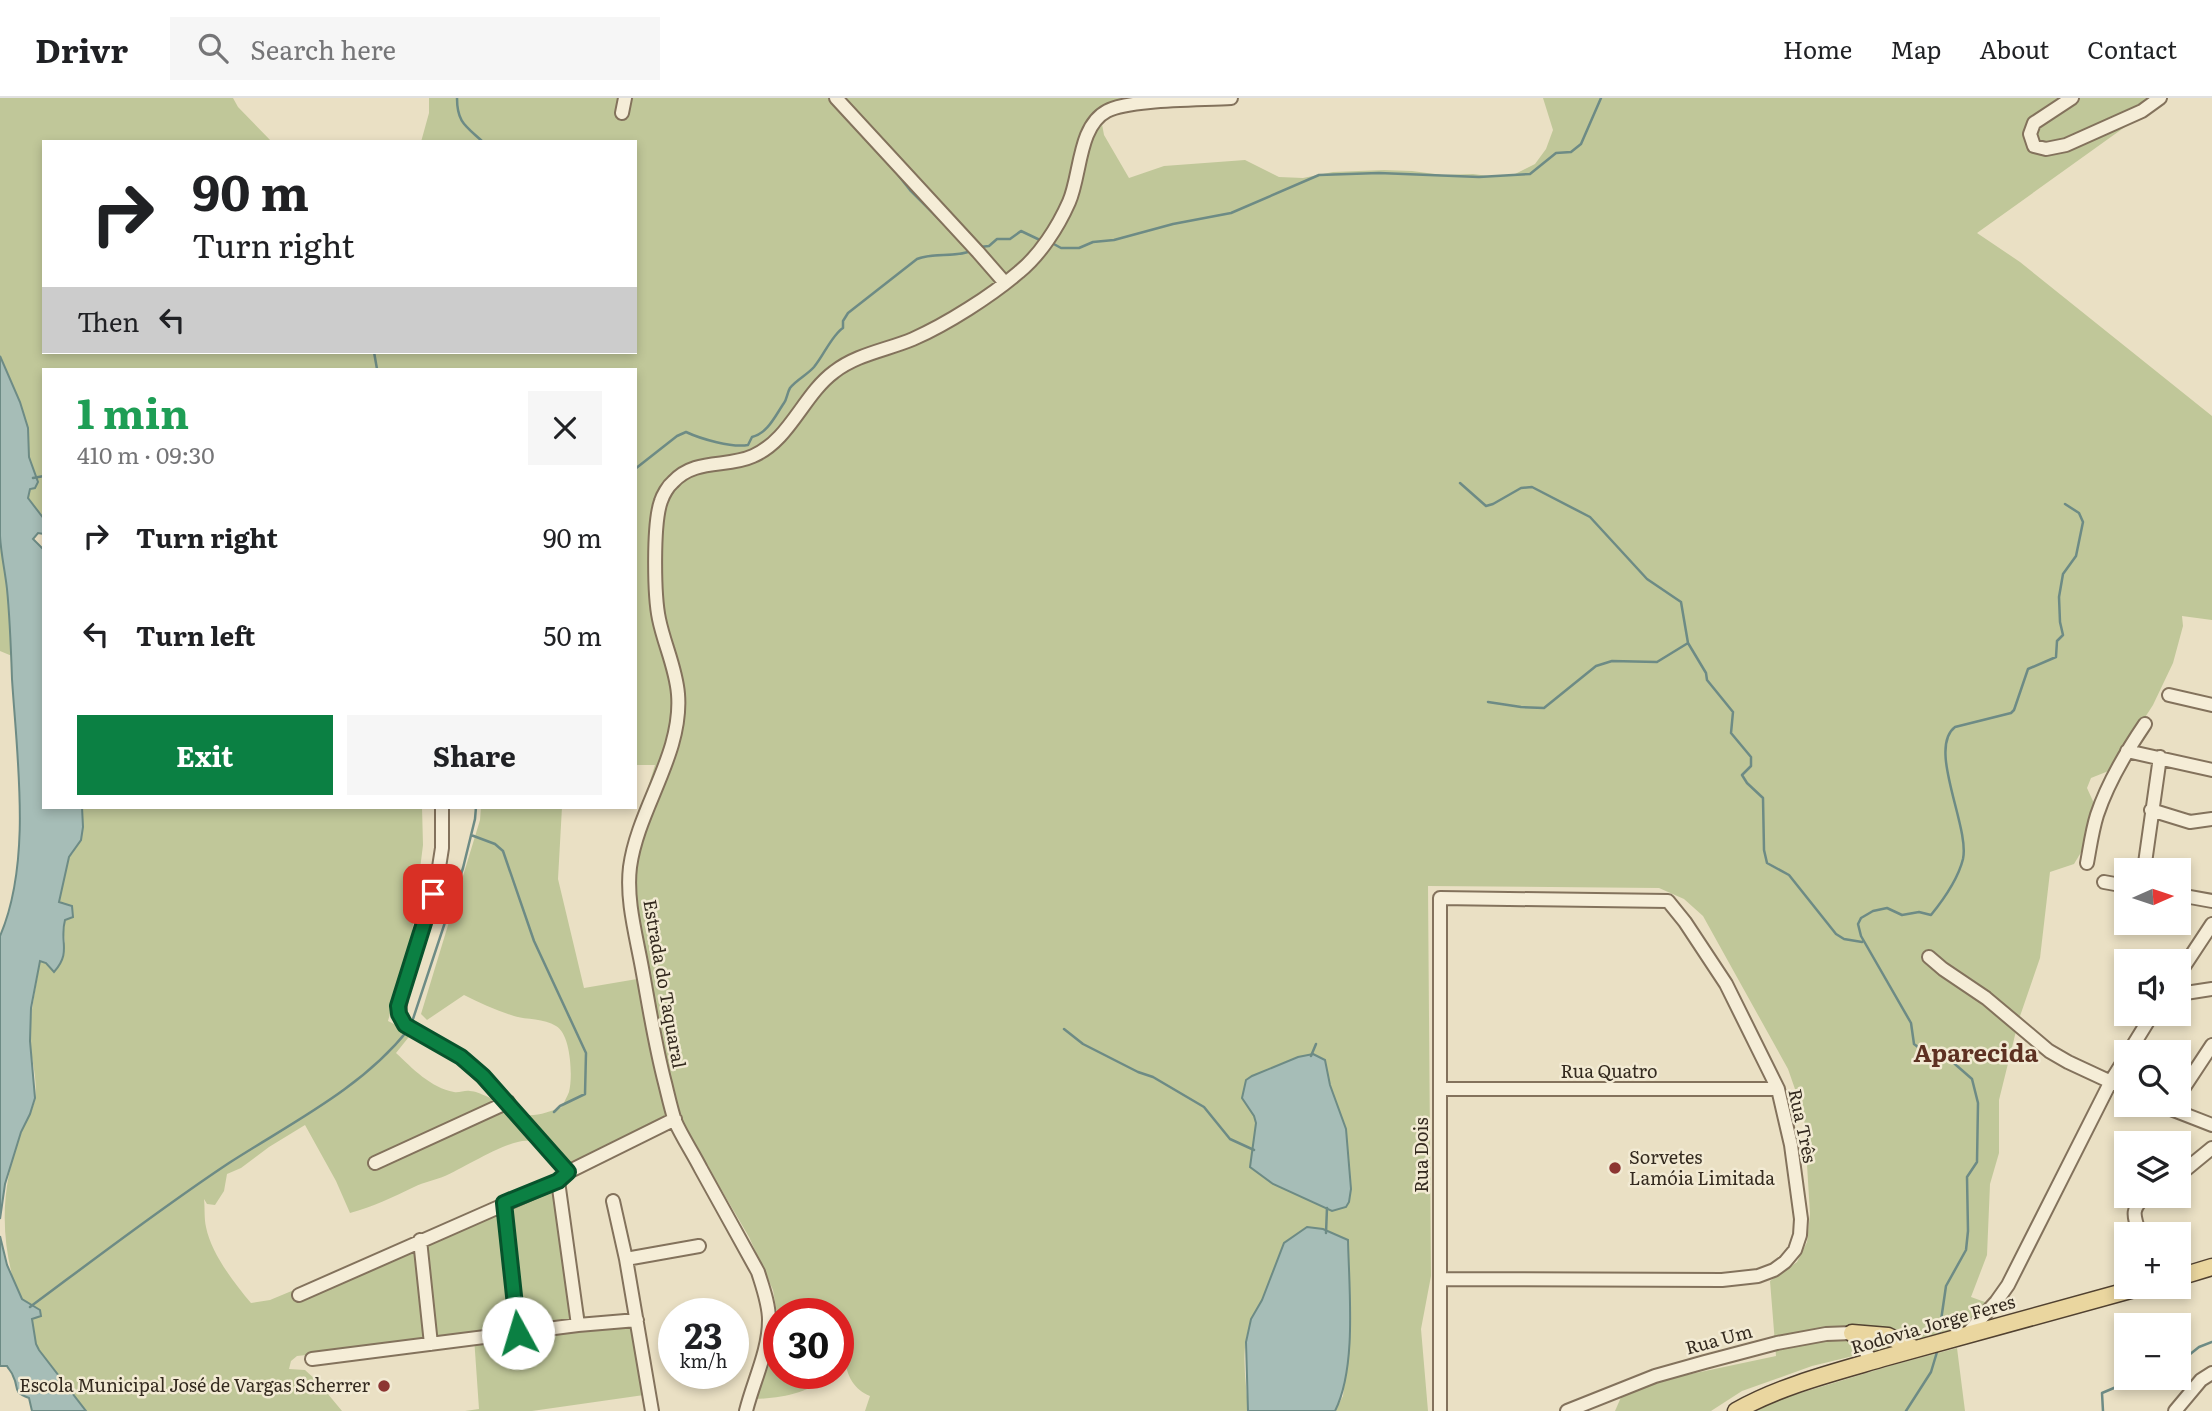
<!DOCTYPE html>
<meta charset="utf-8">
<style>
:root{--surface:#fff;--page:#f6f6f6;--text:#202124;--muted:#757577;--line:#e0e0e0;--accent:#0b8043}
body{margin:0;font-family:Literata,serif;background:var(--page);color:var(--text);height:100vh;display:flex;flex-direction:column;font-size:26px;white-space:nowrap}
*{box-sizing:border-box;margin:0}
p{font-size:23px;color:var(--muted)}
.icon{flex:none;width:38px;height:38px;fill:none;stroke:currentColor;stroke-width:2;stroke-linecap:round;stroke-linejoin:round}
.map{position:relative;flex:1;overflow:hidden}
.side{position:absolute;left:42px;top:270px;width:595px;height:441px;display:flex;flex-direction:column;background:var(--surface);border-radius:0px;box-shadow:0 4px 10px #0003}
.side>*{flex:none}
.hud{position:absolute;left:42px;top:42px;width:595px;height:214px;border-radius:0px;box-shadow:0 4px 10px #0003;background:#fff;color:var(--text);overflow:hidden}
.needle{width:46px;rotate:87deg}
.buttons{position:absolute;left:2114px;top:760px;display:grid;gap:14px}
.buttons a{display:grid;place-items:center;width:77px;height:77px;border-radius:0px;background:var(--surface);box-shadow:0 4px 10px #0003;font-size:35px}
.speed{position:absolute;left:658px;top:1200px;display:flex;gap:14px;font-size:35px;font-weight:700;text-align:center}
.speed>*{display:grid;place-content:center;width:91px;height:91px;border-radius:50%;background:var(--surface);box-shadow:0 4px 10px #0003;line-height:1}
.speed small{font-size:18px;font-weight:400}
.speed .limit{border:10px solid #d22;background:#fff;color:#111}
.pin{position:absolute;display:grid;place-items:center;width:60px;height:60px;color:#fff;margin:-30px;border-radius:14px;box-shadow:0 4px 10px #0006}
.me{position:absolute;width:77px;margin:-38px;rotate:354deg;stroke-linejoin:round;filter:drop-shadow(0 0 5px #0008)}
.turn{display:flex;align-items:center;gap:24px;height:147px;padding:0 35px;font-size:32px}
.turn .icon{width:91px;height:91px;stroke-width:2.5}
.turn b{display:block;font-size:49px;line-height:60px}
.then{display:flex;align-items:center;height:66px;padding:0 35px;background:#0003;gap:14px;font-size:26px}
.round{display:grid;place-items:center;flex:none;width:74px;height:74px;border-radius:0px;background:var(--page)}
.overview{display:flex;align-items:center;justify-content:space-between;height:119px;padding:0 35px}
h1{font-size:42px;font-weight:700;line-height:52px;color:#1e9e55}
.cta{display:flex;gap:14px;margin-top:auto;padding:14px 35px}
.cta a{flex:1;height:80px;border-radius:0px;background:var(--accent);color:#fff;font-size:28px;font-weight:700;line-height:80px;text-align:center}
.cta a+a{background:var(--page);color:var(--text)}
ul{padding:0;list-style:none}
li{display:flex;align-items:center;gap:21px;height:98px;padding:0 35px}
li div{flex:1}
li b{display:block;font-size:26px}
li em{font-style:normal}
header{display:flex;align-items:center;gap:42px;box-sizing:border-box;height:98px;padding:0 35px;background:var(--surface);border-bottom:2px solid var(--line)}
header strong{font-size:33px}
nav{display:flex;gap:38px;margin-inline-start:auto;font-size:24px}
.search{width:490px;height:63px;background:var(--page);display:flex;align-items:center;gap:18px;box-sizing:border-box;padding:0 24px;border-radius:0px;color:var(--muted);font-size:26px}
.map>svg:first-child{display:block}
.green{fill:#c0c799;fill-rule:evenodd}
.water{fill:#a6bdb7;stroke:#6d8b85;stroke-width:2}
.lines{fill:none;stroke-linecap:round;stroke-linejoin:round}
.stream{stroke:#6d8b85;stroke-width:2.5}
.minor-casing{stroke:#83725c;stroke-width:16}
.major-casing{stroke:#514130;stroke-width:19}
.minor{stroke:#f5edd7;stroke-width:12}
.major{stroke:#ead69f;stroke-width:16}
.route-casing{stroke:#07532c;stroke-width:18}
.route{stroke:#0b8043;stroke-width:12}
.poi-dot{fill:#8c3532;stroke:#f2ead3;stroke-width:2.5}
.labels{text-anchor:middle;stroke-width:5;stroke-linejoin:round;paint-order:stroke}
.street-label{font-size:18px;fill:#342a1f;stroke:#f2ead3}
.poi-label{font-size:18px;fill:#342a1f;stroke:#f2ead3;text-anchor:start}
.district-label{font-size:24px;font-weight:bold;fill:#5d3122;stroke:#f2ead3}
</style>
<header>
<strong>Drivr</strong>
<div class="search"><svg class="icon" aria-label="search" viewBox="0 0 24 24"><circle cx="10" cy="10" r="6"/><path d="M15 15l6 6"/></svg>Search here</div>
<nav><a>Home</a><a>Map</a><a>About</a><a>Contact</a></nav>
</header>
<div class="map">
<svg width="2212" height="1313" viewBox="0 0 2212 1313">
<rect width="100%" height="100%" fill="#eae0c4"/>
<!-- green -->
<path class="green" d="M0,0H233L238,9L272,44H44V254H635V44H421L429,15V0H1130L1118,4L1101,21L1104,37L1129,80L1164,68L1245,62L1279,79L1303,80L1333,74L1384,72L1412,73L1442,77L1473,76L1496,79L1513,77L1535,66L1546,51L1553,32L1543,0H2160L2143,16L1977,135L2020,164L2212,318V522L2182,518L2183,528L2173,565L2153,607L2111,672L2091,680L2087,690L2097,712L2089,741L2074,766L2050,774L2040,860L2019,921L1999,1002V1055L1990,1086L1987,1157L1971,1199L1993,1207L1981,1227L1812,1268L1742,1293L1711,1313H1615L1622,1297L1672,1280L1776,1258L1770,1183L1797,1164L1807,1144L1810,1116L1804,1017L1788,971L1703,818L1684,801L1659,790L1428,788L1431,1178L1421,1231L1428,1313H1335L1343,1298L1348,1254V1142L1323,1131C1295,1163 1253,1199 1246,1242C1242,1265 1247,1290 1248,1313H865L870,1298C854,1291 848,1280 845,1263L838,1269V1216H779V1276H831C809,1295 784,1300 755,1301L775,1252L778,1221L773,1192L749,1139L681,1023L567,1071C555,1059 546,1047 529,1043C510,1040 464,1070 445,1078C435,1082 424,1084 414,1089C393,1099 373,1109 350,1115L336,1083L305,1027L269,1049L241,1070L227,1076L224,1093L215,1107L207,1106L204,1101C205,1110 204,1120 206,1129C211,1155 234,1185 251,1205L270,1202L306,1187L315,1191L556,1089L586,1222L640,1228L651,1296L532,1313H465L479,1311L474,1239L297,1258L291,1263L289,1271L305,1272L318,1284L342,1313H86L39,1252L36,1246L32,1221L40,1212C35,1209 26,1205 22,1201C18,1196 16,1187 13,1181C0,1132 2,1085 21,1035C25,1024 33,1013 35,1001C38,981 31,961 30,942C29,914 37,889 40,862L46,865L65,844L63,829L65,822L59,804L69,759L73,755L83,729L82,709H422L423,747L412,835L388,923L412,935L396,955C412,970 431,990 454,994C459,995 465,992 470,993C475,993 481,996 486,998C496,1002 504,1010 514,1014C530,1021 547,1015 562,1009C564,1004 567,999 569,994C573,979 571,936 556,928C544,920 527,922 514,918C497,913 480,905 464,897L427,922L421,916L480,722L481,709H562L558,781L584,890L643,880L622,773L655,667H635V271H44V421L28,400L30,391L38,384L29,359L28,330L20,304L0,258ZM1313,956L1325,962L1330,987L1346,1031L1351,1091L1349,1104L1250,1066L1256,1025L1254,1018L1245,1005Z
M0,441L6,475L12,558L0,553Z
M1957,1250L1965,1313H1755L1774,1303L1893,1267Z"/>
<!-- water -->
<path class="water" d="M0,258L20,304L28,330L29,359L38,384L35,390L30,391L28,400L44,421V436L38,435L33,441L44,452V709H82L83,729L81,742L69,759L59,804L72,808L73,819L65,822C59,844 72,854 54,874L46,865L40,863L31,910L30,943L35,1000L30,1016L21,1034L5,1086L0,1121V838C32,764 17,660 12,581C11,551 10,521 7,491C5,473 1,456 0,438C0,378 0,318 0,258Z
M1313,956L1325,962L1330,987L1346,1031L1351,1091L1349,1104L1346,1109L1332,1113L1273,1086L1250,1069L1256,1025L1254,1018L1242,1000L1246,982L1252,978L1298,959Z
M1307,1129L1323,1131L1348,1142C1349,1191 1357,1269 1335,1313H1248L1246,1244L1251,1221L1262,1202L1284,1145Z
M0,1138L7,1167L22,1201L40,1212L41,1218L32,1221L36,1246L39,1252L86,1313H32L29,1300C11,1293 20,1291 13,1278C12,1274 9,1272 7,1268H0Z"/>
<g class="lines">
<!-- stream -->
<path class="stream" d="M457,0C457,25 466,28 483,44
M891,68L910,92L951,133
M1052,145L1061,150H1079L1093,144L1114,142L1173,126L1231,115L1319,77L1379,75L1479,79L1530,76L1556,55L1571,54L1581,46L1601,0
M980,149L989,148L997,141H1010L1021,133L1042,143
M374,254L377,271
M635,371L677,338L686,334C701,341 732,350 748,347L752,339C768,335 775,318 784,305C787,301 787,295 790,290C796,282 807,277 814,269C824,257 832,237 843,230V223L848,215L917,161C933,154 954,160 971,153
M33,380L44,378
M1460,385L1486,408L1493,406L1521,390L1532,389L1590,419L1647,481L1681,504L1688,545L1706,575L1707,582L1733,614L1731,635L1751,659V668L1742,677L1747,685L1763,700L1764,752L1767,765L1789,777L1836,836L1844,841L1862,844
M1488,604L1521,609L1544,610L1596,568L1612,563L1657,564L1688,545
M471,737L495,746L503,753L534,843L586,955L585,996L560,1008L554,1014
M411,927L463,770L475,721L476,709
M1064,931L1083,946L1138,974L1153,979L1204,1009L1230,1041L1254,1052
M1311,958L1316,946
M1326,1135L1327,1110
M30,1209C96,1160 161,1110 229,1065C291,1025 361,991 408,932
M1939,1236L1946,1188L1966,1152L1968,1133L1967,1079L1977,1064L1978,1005L1972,981L1940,953L1927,956L1914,946L1911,925L1861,838L1858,826L1861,820L1873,813L1887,810L1902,817L1919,814L1931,817C1944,801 1958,781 1963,761C1970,729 1927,650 1955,629L2011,615L2014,612L2028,571L2056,559L2057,543L2063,537L2060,524L2059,499L2063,476L2076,458L2083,424L2079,415L2065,406
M2179,1265L2199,1249L2212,1244
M1906,1313L1931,1274L1937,1254
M2103,1313L2102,1295L2140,1279"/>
<defs>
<path id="minor" d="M836,0L978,154L1005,185
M2072,0L2034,25L2030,36L2034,48L2046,51L2066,47L2142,13L2160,0
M622,15L625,0
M2169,597L2212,607
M2127,653L2212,672
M442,709V750L437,782L401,898L399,916L405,927L461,959L483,979L568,1074
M2151,712L2190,724L2212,721
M2087,765C2090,749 2092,733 2097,717C2108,684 2126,654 2145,626
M2144,772L2160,659
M2104,784L2126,788
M2179,797L2212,803
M1929,859L1943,871L1986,900L2049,953L2068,964L2126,991
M2179,876L2212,826
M2179,896L2212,891
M2129,954L2153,915
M1440,991H1778
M2179,997L2212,947
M2158,1006L2212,1027
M375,1065L508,1004
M2179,1077L2212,1050
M558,1083L578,1227
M613,1103L626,1161L652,1313
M504,1105L518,1235
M2140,1136C2133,1117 2130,1109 2149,1097
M420,1142L431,1246
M626,1161L699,1148
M1440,1181L1722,1182L1758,1178L1774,1172L1785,1164L1795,1152L1800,1137L1801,1121L1791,1047L1778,991L1726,886L1685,824L1668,803L1440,800V1313
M299,1197L558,1083L568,1074L675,1021
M1966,1237L1996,1204L2008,1187L2111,983L2126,959
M312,1261L578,1227L637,1222
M746,1313C753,1284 769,1253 769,1222C769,1206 763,1190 758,1174C739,1140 720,1105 701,1071C693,1055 682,1039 675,1023C671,1011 668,997 665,985C655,947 649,908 642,870C636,837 626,802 630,769C638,710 683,656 678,596C676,570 664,546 659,521C654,497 653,425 661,403C663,397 668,388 673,384C695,360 727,370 753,358C790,342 803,297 834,274C857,256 887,252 913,241C947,226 991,198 1019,174C1040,157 1058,129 1069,104C1081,77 1078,28 1107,13C1130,1 1202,2 1231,0
M1567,1313L1655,1278L1705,1264L1777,1245L1826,1236L1852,1235L1872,1263
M2175,1313L2201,1282L2212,1275"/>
<path id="major" d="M2179,1179L2212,1169
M1852,1235L1888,1238L1915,1251
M1736,1313C1782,1287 1836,1274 1887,1259C1972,1235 2058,1212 2145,1188"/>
</defs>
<!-- minor casing -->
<use href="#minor" class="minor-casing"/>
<!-- major casing -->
<use href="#major" class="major-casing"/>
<!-- minor -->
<use href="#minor" class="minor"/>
<!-- major -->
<use href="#major" class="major"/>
</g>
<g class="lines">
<defs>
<path id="route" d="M433,796L398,908L399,916L405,927L461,959L483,978L568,1074L558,1083L504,1105L518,1235"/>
</defs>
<!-- route casing -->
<use href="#route" class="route-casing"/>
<!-- route -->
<use href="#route" class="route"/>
</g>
<!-- markers -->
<g class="poi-dot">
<circle cx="1615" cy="1070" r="7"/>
<circle cx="384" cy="1288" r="7"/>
</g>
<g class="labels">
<!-- street labels -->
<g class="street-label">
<text transform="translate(664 886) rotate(80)" y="6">Estrada do Taquaral</text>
<text x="1609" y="980">Rua Quatro</text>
<text transform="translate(1802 1028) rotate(78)" y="6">Rua Três</text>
<text transform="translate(1422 1057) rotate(-90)" y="6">Rua Dois</text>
<text transform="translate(1933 1227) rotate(-16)" y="6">Rodovia Jorge Feres</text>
<text transform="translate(1719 1242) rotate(-15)" y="6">Rua Um</text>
</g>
<!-- poi labels -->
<g class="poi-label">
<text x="1629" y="1066">Sorvetes<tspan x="1629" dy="21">Lamóia Limitada</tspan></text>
<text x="370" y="1294" text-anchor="end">Escola Municipal José de Vargas Scherrer</text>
</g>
<!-- district labels -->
<g class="district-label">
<text x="1976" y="964">Aparecida</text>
</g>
</g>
</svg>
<div class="buttons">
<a><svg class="needle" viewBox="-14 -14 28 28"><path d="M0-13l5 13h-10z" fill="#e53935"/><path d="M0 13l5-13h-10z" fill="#757577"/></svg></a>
<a><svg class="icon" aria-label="sound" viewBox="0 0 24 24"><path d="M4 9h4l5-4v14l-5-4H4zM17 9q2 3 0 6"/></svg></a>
<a><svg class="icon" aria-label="search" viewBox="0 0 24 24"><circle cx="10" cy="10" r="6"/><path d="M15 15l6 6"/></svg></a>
<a><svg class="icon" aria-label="layers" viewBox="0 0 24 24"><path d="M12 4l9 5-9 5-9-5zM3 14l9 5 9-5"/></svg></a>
<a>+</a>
<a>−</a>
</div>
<div class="speed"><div>23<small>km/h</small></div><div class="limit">30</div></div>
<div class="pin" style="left:433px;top:796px;background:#d93025"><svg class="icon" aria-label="arrive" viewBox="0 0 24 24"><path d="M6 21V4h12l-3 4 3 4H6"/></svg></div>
<svg class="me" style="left:518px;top:1235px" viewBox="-20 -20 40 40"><circle r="19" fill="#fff"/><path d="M0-13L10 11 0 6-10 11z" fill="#0b8043"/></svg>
<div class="hud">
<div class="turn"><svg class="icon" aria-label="right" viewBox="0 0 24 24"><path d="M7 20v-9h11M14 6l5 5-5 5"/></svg><div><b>90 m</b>Turn right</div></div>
<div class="then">Then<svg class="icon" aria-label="left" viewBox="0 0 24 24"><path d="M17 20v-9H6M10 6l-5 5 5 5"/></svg></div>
</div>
<section class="side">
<div class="overview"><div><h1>1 min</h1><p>410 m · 09:30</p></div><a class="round"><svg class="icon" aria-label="close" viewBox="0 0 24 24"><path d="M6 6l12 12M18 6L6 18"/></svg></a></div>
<ul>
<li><svg class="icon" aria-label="right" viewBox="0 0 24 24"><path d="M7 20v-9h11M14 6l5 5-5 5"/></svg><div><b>Turn right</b></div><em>90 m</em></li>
<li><svg class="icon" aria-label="left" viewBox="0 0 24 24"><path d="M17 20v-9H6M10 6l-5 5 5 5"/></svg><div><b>Turn left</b></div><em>50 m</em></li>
</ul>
<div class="cta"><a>Exit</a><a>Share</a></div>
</section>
</div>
